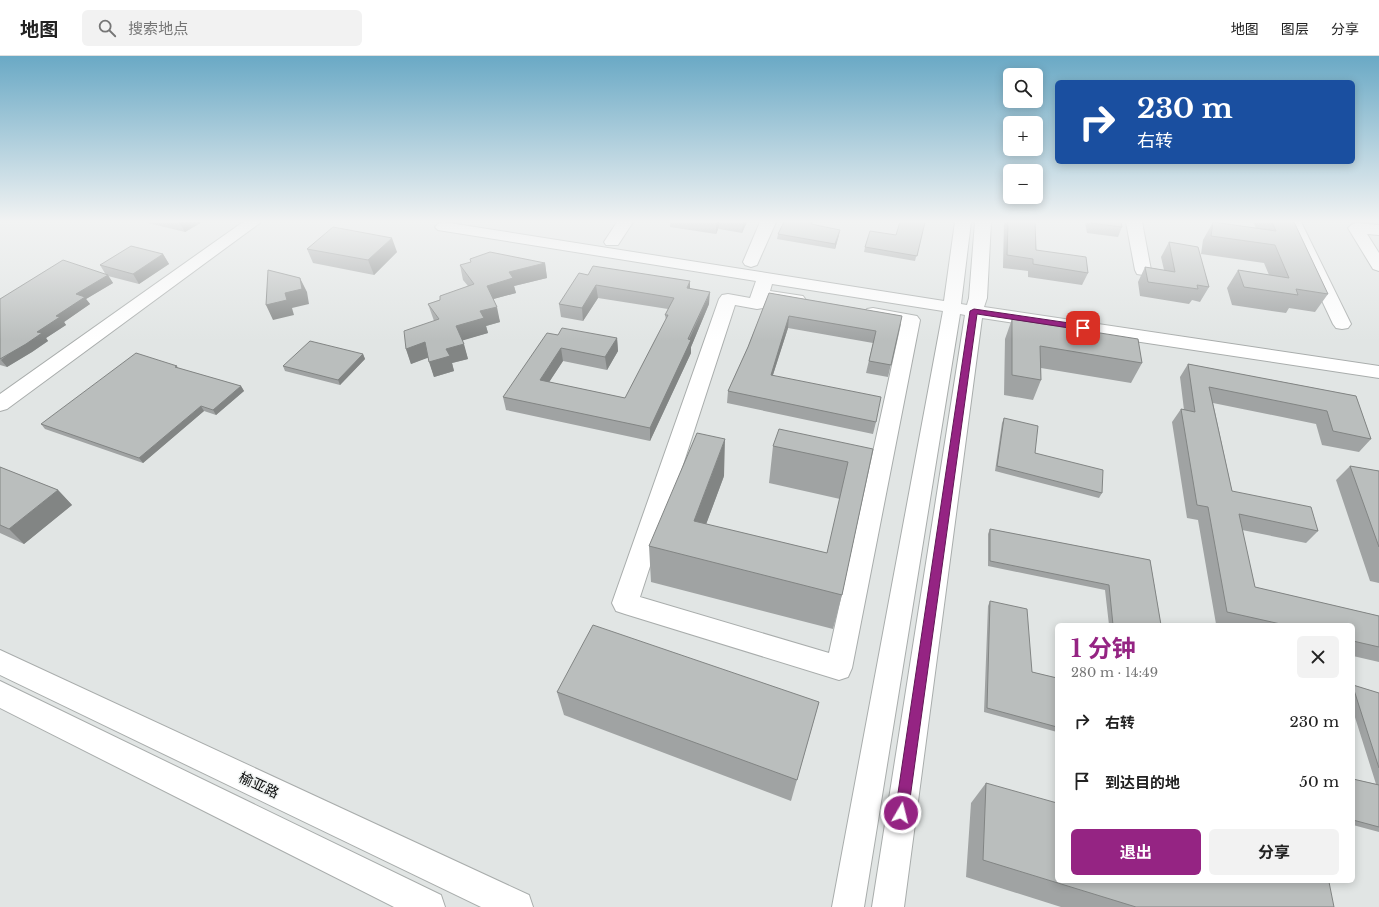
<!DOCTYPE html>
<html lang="zh">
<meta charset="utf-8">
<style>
:root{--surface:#fff;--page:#f2f2f2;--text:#222;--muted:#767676;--line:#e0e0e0;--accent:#952483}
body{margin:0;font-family:"Libre Baskerville","Noto Sans SC",serif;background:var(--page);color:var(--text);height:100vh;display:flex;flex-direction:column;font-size:15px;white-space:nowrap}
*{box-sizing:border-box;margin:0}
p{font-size:13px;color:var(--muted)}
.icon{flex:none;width:22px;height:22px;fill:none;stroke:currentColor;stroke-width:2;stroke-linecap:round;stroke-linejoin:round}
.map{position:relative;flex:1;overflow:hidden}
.details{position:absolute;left:1055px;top:567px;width:300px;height:260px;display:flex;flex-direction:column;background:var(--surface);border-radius:6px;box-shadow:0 2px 10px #0003}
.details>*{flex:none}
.banner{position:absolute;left:1055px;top:24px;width:300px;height:84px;border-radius:6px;box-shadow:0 2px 10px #0003;background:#1a4fa0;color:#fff;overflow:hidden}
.fabs{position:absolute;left:1003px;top:12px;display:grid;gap:8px}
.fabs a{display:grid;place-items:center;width:40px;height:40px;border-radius:6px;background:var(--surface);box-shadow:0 2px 10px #0003;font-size:20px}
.pin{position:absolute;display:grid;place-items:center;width:34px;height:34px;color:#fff;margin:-17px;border-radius:8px;box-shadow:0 2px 6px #0006}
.me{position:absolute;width:44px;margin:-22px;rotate:8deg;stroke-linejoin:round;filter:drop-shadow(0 0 3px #0008)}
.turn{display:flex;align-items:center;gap:14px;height:84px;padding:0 16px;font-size:18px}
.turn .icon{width:52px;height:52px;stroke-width:2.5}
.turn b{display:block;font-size:28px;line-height:34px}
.round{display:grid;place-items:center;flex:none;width:42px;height:42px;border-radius:6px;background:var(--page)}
.summary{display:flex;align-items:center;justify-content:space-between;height:68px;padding:0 16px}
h1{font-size:24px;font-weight:700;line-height:30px;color:var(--accent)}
.cta{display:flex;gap:8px;margin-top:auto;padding:8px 16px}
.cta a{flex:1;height:46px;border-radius:6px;background:var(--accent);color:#fff;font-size:16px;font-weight:700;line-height:46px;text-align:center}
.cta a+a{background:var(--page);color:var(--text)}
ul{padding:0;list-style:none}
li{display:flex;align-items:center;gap:12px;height:60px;padding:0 16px}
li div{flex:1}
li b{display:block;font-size:15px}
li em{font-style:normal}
header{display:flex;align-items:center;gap:24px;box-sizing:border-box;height:56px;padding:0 20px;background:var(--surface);border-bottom:1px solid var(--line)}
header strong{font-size:19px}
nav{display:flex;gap:22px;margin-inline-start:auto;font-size:14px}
.search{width:280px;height:36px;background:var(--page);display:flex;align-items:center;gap:10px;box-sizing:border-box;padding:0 14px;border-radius:6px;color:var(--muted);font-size:15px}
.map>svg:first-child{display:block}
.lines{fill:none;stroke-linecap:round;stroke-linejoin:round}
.minor-casing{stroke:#a9adac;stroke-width:2}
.highway-casing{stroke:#a9adac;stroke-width:2}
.minor{fill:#fff;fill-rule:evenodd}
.highway{fill:#fff;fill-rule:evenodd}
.wall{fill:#a0a3a3}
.shaded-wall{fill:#828584}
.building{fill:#babebd;stroke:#828584}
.route{fill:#952483;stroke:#611755}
.labels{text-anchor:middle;stroke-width:3;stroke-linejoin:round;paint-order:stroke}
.near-street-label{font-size:14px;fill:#0c0d0d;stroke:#eef2f1}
</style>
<header>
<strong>地图</strong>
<div class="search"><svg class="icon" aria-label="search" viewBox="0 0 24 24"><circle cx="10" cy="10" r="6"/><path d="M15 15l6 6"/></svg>搜索地点</div>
<nav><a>地图</a><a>图层</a><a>分享</a></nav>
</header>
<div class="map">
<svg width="1379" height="851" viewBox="0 0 1379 851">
<rect width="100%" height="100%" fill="#e1e5e4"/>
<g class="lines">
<defs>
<path id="minor" d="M243,166H261L7,353L0,355V338Z
M443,166L944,245L955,166H971L961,248L967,249L969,242L975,166H991L987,242L984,251L1379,310V322L982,262L904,851H872L965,259L960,258L864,851H832L943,255L772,228L770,235L803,240L806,244L803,248L797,249L767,244L763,252L757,253L735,249L640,541L829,597L901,268L867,261L864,257L867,253L873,252L917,260L920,264L852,612L848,621L839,624L625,558L616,555L612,547L719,243L722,239L728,238L750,242L756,225L438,174L435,171L438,168Z
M617,166H633L618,189H606L604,186Z
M760,166H776L757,209L751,211L745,209L743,206Z
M1126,166H1142L1151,214L1149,218L1143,219L1137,218L1135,214Z
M1285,166H1301L1351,268L1348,272L1342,273L1336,272L1333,268Z
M1356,167L1379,169V179L1367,178L1379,197V215L1373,213L1348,172L1351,169Z"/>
<path id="highway" d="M0,594L529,839L533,851H481L0,619Z
M0,625L441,839L445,851H394L0,652Z"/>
</defs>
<!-- minor casing -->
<use href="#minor" class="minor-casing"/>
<!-- highway casing -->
<use href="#highway" class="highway-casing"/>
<!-- minor -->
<use href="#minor" class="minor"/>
<!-- highway -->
<use href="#highway" class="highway"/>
</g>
<!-- wall -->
<path class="wall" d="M147,166H202L185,176L148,167Z
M666,166H747L742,177L719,173V171L716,178L670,171V167Z
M784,166H813L812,168L839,179L835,193L777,183L778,178Z
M925,166L915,205L864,196L865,191L896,179Z
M1004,166H1035L1036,194L1088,217L1082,229L1028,221V215L1003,212Z
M1085,166H1121L1122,171L1118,181L1087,177Z
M1213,166L1256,172L1253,166H1294L1328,238L1315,256L1289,252L1286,257L1232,249L1227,232L1238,214L1269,219L1264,207L1201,198L1203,184Z
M1169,186L1209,231L1200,246L1192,244L1189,248L1140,240L1138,226L1145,211L1164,214L1161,201Z
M307,193L397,196L374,219L313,207Z
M163,198L169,208L139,228L108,220L113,227L86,243L90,248L64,266L66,269L46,282L48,285L32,296L7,311L0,309V243L106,219L100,209Z
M545,207L547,222L514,230L516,237L493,243L500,266L486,270L488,277L462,284L468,303L452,307L454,315L434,321L428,301L411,308L406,293L434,265L433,262L428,248L440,244L468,230L463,224L460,209Z
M588,219L690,232L709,248L691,291V297L650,385L506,354L503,341L558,279L617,282L618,295L607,314L563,305L549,326L625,342L666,264L665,259L668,253L598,242L583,265L561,261L559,248Z
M769,237L902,260L888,321L866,317L873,287L788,272L773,319L876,366L873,378L727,347L728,335L748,291Z
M1012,263L1142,307L1131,327L1041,312V324L1033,344L1004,339L1005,283Z
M363,298L365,303L340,329L285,315L283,310Z
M1188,308L1356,340L1371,383L1359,396L1322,389L1316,368L1213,347L1232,435L1318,475L1306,487L1242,474L1255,531L1379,560V606L1353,600V569H1221L1216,568L1198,464L1187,462L1172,366L1181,353L1184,354L1180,321Z
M177,310L178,312L241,330L244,335L216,359L204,355L143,407L45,373L41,368Z
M1004,362L1035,397L1102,437L1099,442L995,415L1002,367Z
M773,390L873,393L842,539L833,573L651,526L649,490L724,420L706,468L827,497L840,443L769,427Z
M1350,410L1379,415V527L1370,525L1336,424Z
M0,411L58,434L72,449L24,488L0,477Z
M990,473L1150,504L1161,569H1109L1105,534L988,510V478Z
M990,545L1032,616L1057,622V676L984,656L988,550Z
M1353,629L1379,637V776L1353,769V723L1376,728L1353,655Z
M557,636L819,646L791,745L564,659Z
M986,727L1334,851H1061L966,821L971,747Z"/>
<!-- shaded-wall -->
<path class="shaded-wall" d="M179,166H202L185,176Z
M716,166H719V171L716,178Z
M743,166H747L742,177Z
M840,174L839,179L835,193V188Z
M392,182L397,196L374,219L368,204Z
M163,198L169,208L139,228L133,218Z
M545,207L547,222L514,230L516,237L490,244L487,230L509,216Z
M108,219L113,227L86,243L90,248L64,266L66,269L46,282L48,285L32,296L7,311L1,304L37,276L56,260L76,238Z
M300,222L307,236L309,248L292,252L294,259L273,264L266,249L285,237Z
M690,225V238L687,232Z
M596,229L598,242L583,265L582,252Z
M710,236L709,248L691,291V297L650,385V372Z
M497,251L500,266L486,270L488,277L461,285L456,270L480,255Z
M789,260L788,272L769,331L771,319Z
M617,282L618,295L607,314L605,301Z
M425,286L430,301L411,308L406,293Z
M464,288L468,303L452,307L454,315L434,321L429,306L446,293Z
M561,292L563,305L542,337L540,324Z
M363,298L365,303L340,329L338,324Z
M241,330L244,335L216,359L213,354Z
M201,350L204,355L143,407L139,402Z
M725,383L724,420L694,501V465Z
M58,434L72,449L24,488L9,473Z"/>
<!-- building -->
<path class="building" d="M784,166H811V168L840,174L835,188L778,178Z
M900,166H925L917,200L865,191L870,175L896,179Z
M1008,166H1035L1036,194L1086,201L1088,217L1033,208V203L1007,199Z
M1091,166H1121L1122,171L1091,167Z
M1213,166L1276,175L1272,166H1294L1328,238L1296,233L1298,239L1244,231L1238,214L1289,222L1275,189L1211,180Z
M333,171L392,182L368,204L307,193Z
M1169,186L1198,191L1209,231L1197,229L1198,233L1148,226L1145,211L1175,216Z
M131,190L163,198L133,218L100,209Z
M490,196L545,207L509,216L513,222L487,230L497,251L480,255L484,262L456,270L464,288L446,293L450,300L429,306L425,286L406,293L404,275L439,263L428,248L440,244V240L474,228L460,209L471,206L470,203Z
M63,204L108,219L76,238L85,241L56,260L60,261L37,276L42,277L26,288L0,303V243Z
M593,210L690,225L687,232L710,236L688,283L691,284L650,372L503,341L547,277L558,279L562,272L617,282L605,301L561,292L540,324L625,342L668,259H665L674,242L596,229L582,252L559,248L579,217L588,219Z
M268,214L300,222L302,233L285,237L287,244L266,249Z
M769,237L902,260L891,309L869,305L876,275L789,260L771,319L881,341L876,366L728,335L748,291Z
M1012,263L1138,283L1142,307L1040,290L1041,324L1012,319Z
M310,285L363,298L338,324L283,310Z
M136,297L177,310L175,311L241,330L213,354L201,350L139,402L41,368Z
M1188,308L1356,340L1371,383L1333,375L1327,355L1209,331L1232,435L1311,451L1318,475L1239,458L1255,531L1379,560V591L1353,585V569H1285L1227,556L1208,451L1197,449L1181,353L1195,356Z
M1004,362L1038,370L1035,397L1103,414L1102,437L997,410Z
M779,373L873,393L842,539L649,490L697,377L725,383L694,465L827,497L848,406L773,390Z
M1350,410L1379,415V491Z
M0,411L58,434L9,473L0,469Z
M990,473L1150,504L1161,569H1113L1109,529L990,505Z
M990,545L1027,553L1032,616L1057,622V671L987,652Z
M593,569L819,646L797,724L557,636Z
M1353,629L1379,637V712L1353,631Z
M1353,723L1379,729V771L1353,764Z
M986,727L1057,747V825H1325L1329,826L1334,851H1136L983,804Z"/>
<!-- sky -->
<linearGradient id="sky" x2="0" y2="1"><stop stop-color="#6aa9c5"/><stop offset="0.58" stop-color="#f2f3f3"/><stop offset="1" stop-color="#f2f3f3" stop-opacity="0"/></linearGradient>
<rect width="1379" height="285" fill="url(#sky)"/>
<!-- route -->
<path class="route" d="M974,253L1083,269L1087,272L1083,274L977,258L908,757L906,761L901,763L897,761L895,757L970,255Z"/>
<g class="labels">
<!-- near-street labels -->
<g class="near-street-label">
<text transform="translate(259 729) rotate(25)" y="5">榆亚路</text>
</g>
</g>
</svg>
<div class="fabs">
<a><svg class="icon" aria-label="search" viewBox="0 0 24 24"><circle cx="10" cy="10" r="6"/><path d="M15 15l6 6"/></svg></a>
<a>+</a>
<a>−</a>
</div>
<div class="pin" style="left:1083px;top:272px;background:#d93025"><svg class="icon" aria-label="arrive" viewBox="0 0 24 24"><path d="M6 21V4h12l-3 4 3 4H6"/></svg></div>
<svg class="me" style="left:901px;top:757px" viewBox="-20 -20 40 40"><circle r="17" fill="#952483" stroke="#fff" stroke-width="3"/><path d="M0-11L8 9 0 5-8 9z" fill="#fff"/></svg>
<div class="banner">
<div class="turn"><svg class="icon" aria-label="right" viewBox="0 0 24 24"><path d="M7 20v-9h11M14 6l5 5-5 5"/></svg><div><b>230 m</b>右转</div></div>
</div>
<section class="details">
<div class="summary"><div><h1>1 分钟</h1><p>280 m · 14:49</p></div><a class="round"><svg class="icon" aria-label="close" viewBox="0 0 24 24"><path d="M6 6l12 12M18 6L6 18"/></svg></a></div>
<ul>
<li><svg class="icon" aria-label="right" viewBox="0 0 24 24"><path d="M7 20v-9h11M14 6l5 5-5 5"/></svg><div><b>右转</b></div><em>230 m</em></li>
<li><svg class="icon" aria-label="arrive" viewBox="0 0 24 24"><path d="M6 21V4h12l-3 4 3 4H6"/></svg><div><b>到达目的地</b></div><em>50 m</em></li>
</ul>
<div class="cta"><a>退出</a><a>分享</a></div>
</section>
</div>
